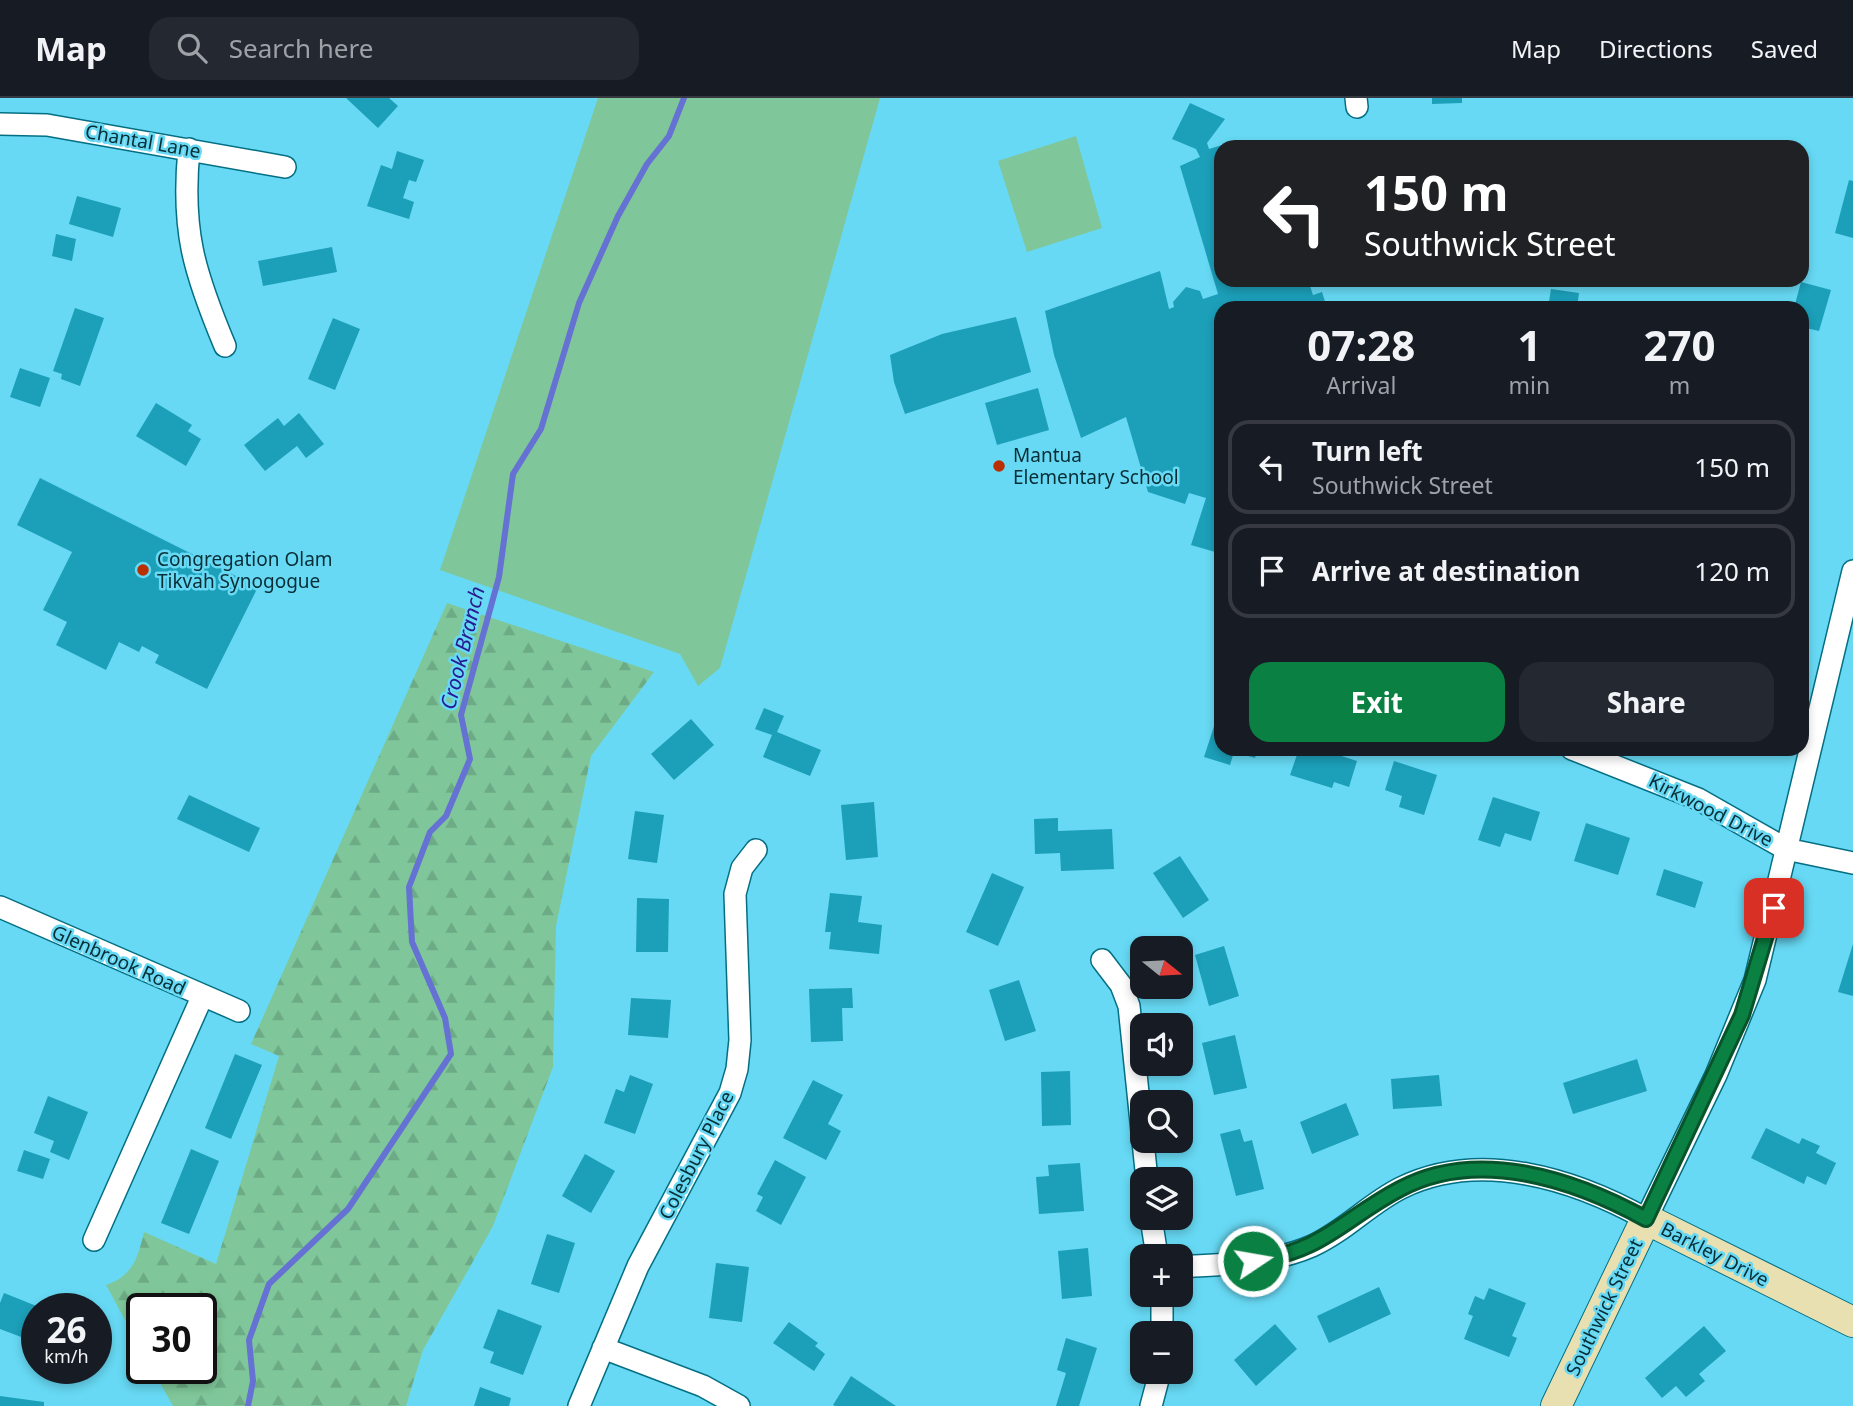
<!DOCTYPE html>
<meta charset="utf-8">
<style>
:root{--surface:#171b24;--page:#242831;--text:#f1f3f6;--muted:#9ea1a6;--line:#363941;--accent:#0b8043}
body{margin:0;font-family:"Noto Sans",sans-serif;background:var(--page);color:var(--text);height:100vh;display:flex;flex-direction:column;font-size:26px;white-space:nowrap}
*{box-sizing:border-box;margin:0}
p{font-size:23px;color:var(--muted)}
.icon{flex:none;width:38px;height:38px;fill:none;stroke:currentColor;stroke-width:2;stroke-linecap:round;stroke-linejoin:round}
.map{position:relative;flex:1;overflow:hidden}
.details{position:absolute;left:1214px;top:203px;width:595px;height:455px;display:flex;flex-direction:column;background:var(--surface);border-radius:21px;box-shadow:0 4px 10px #0003}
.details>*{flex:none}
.guide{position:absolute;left:1214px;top:42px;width:595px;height:147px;border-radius:21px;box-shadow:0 4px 10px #0003;background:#202124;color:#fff;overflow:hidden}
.needle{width:46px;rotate:108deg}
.tools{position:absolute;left:1130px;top:838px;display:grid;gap:14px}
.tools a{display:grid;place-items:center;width:63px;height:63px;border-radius:14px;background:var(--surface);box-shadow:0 4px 10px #0003;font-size:35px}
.speed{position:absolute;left:21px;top:1195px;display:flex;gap:14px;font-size:35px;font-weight:700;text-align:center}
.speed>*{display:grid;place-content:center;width:91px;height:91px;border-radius:50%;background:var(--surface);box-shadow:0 4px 10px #0003;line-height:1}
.speed small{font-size:18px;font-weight:400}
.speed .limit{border:4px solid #111;border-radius:10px;background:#fff;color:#111}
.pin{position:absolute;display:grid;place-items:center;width:60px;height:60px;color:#fff;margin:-30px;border-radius:14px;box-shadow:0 4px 10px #0006}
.me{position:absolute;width:77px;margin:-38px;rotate:78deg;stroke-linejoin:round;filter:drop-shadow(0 0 5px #0008)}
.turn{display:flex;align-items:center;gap:24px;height:147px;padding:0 35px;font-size:32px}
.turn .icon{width:91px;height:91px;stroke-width:2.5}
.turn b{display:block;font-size:49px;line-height:60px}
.eta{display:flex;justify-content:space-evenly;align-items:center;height:119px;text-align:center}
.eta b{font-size:42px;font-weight:700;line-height:49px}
.action{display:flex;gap:14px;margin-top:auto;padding:14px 35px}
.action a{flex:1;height:80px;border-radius:21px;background:var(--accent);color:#fff;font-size:28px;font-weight:700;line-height:80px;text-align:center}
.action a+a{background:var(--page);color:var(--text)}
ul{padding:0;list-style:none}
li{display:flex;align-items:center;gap:21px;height:94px;margin:0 14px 10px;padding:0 21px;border:4px solid var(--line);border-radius:21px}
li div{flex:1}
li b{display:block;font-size:26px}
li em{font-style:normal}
header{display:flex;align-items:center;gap:42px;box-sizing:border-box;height:98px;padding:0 35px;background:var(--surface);border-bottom:2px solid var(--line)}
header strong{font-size:33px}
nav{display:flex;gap:38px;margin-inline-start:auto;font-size:24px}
.search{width:490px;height:63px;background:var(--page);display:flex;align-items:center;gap:18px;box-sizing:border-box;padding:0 24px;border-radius:21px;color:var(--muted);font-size:26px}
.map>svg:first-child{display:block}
.grass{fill:#7fc79a}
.forest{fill:url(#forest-firs)}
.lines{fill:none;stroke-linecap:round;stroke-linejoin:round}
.stream{stroke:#6571d3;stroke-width:6}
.building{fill:#1c9fb9}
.street-casing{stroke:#046f83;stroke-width:24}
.secondary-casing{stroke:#046f83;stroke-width:32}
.street{stroke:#fff;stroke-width:21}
.secondary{stroke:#e9e0b2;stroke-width:30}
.route-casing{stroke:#07532c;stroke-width:18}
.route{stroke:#0b8043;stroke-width:12}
.poi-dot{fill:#b92f00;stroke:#67d9f4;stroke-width:2.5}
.labels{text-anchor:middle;stroke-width:5;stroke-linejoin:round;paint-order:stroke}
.street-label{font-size:19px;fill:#072d35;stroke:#67d9f4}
.poi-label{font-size:19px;fill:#072d35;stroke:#67d9f4;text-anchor:start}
.water-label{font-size:21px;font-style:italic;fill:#27198f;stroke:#67d9f4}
</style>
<header>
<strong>Map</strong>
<div class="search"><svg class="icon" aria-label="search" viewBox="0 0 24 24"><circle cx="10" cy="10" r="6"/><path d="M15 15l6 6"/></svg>Search here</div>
<nav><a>Map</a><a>Directions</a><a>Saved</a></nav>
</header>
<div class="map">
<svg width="1853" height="1308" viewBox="0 0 1853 1308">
<defs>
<pattern id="forest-firs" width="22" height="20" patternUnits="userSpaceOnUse" patternTransform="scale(1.75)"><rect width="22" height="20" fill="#7fc79a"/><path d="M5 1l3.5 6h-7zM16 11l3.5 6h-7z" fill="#6cab85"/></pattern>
</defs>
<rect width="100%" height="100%" fill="#67d9f4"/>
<!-- grass -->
<path class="grass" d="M598,0H880L720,570L698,588L680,556L440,472Z
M1076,38L1102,130L1027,154L998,63Z"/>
<!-- forest -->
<path class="forest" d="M447,505L654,574L591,658L556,828L553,969L493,1128L423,1252L406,1308H173L152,1271L201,1270V1211H142V1253L106,1187C133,1178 138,1159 144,1134L216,1166L279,958L251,946Z"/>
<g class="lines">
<!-- stream -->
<path class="stream" d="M248,1308L253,1283L249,1242L269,1186L348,1111L451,956L445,920L412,844L409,789L430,734L446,718L470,661L461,617L499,479L513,376L541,331L579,205L618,118L647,66L669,38L684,0"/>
</g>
<!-- building -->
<path class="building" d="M346,0H389L398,8L378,30Z
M1432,0H1462V5L1432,6Z
M1190,5L1225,21L1207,45L1209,51L1229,45L1230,49H1222V182L1329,183L1310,188L1313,197L1322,194L1327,210H1222V456L1191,447L1206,400L1189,395L1185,406L1148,394L1126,319L1081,340L1054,257L1045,213L1160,173L1169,211L1174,209L1173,204L1186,189L1200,193L1203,201L1218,196L1180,68L1200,59L1196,51L1172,41Z
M397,53L424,62L416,84L409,82L403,100L414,104L409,121L367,108L381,67L392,71Z
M1849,82L1853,83V140L1835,135Z
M77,98L121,110L113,139L69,126Z
M56,136L76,141L72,163L52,158Z
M332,149L337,174L263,188L258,163Z
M1801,184L1831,192L1819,233L1802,229V210H1794Z
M1551,191L1579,195L1577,210H1548Z
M75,210L104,220L80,288L61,281L62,276L53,273Z
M1016,219L1031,274L905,316L894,284L890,257L942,236Z
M333,220L360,231L335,292L308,281Z
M20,270L50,280L40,309L10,299Z
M1038,290L1049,332L997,347L985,305Z
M156,305L192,327L188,333L201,341L186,368L136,338Z
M299,315L324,346L306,360L297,348L265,373L244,347L278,320L284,328Z
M40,380L258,489L207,591L155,565L159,557L142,548L139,554L119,544L106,572L56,547L67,524L43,512L72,454L17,427Z
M764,610L784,618L777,634L821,652L810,678L763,659L772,637L755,631Z
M1219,613H1222V651H1258L1255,660L1234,654L1230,667L1204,659Z
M691,621L714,647L674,682L651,656Z
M1299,651H1320L1357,663L1349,689L1334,684L1332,690L1290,677Z
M1394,663L1437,677L1424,717L1399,709L1402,698L1385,692Z
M189,697L260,730L249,754L177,721Z
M1493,699L1540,714L1531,743L1505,735L1500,749L1478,742Z
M874,704L878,759L846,762L841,707Z
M635,713L664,717L657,765L628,761Z
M1058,720V733L1112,731L1114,771L1061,773L1060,755L1035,756L1034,721Z
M1586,725L1630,740L1618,777L1574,763Z
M1180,758L1209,802L1183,820L1153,775Z
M1664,771L1703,784L1695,810L1656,797Z
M992,775L1024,789L998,848L966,834Z
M830,795L862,798L858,824L882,827L879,856L829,851L831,834H825Z
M637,800L669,801L668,854H636Z
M1853,846V898L1838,894Z
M1224,848L1239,898L1209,908L1195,857Z
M1019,882L1036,933L1005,943L989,892Z
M852,890L853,910H842L843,943L811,944L809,891Z
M631,900L671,902L668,940L628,937Z
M1235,937L1247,990L1214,997L1202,945Z
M235,956L262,967L231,1041L205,1030Z
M1637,961L1647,993L1573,1016L1563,985Z
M1070,973L1071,1027L1042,1028L1041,974Z
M630,977L653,986L635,1036L604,1025L616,991L624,994Z
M1439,977L1442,1008L1393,1011L1391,981Z
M813,982L843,997L828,1026L841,1033L826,1062L783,1040Z
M48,998L88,1014L69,1062L50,1054L54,1043L34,1035Z
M1346,1005L1359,1037L1312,1056L1300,1024Z
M1766,1030L1799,1046L1802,1040L1820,1048L1816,1055L1836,1065L1826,1087L1807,1078L1804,1086L1751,1060Z
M1240,1031L1244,1044L1252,1042L1264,1091L1236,1098L1220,1036Z
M191,1051L219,1063L189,1136L161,1125Z
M24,1052L50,1061L43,1081L17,1073Z
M585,1056L615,1073L591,1115L562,1098Z
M775,1062L806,1079L781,1127L756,1113L763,1099L757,1096Z
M1080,1065L1084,1113L1039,1116L1036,1079L1049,1078L1048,1067Z
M547,1136L575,1145L559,1195L531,1186Z
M1088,1150L1092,1198L1062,1201L1058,1153Z
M716,1165L749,1169L742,1224L709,1220Z
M1379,1189L1391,1216L1329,1245L1317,1218Z
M1489,1190L1526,1205L1512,1238L1517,1240L1509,1259L1464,1241L1473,1218L1468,1216L1475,1198L1484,1202Z
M4,1195L44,1211H37V1245L0,1231V1205Z
M498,1211L542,1228L523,1277L490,1265L494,1254L483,1250Z
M789,1224L818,1245L815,1248L825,1256L814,1273L773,1245Z
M1275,1226L1297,1251L1256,1288L1234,1262Z
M1704,1228L1726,1253L1699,1276L1705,1283L1686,1299L1676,1288L1662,1300L1645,1280Z
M1066,1240L1097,1250L1079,1308H1056L1066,1275L1057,1272Z
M851,1278L896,1308H835L833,1307Z
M480,1289L511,1300L509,1308H474Z
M0,1298L44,1304V1308H0Z"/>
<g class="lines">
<defs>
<path id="street" d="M1356,0L1357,9
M0,26L47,27L285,69
M189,51C181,132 194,174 225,248
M1572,651L1698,701L1786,751L1853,765
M0,809L239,913
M1102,862L1121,887L1129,908L1147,1082
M1151,1120L1157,1158
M94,1142L202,899
M1181,1169C1225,1166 1271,1166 1312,1148C1345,1133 1369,1106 1401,1090C1480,1051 1574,1081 1646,1121L1716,977L1755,882L1853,473
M1162,1197V1236
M603,1250L703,1288L739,1308
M579,1308L638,1168L730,995L737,971L740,942L735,796L742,770L756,752
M1151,1308L1160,1274"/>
<path id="secondary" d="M1556,1308L1646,1121L1853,1224"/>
</defs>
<!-- street casing -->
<use href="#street" class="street-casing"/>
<!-- secondary casing -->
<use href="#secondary" class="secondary-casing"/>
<!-- street -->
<use href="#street" class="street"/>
<!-- secondary -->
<use href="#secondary" class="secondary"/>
</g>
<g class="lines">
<defs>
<path id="route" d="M1253,1163C1324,1153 1343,1121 1400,1091C1478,1049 1575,1082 1646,1121L1742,917L1774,810"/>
</defs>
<!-- route casing -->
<use href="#route" class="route-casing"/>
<!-- route -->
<use href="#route" class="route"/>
</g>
<!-- markers -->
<g class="poi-dot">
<circle cx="999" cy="368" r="7"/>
<circle cx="143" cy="472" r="7"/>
</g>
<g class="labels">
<!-- street labels -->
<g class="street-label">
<text transform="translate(143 43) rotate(10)" y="7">Chantal Lane</text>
<text transform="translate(1711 712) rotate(27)" y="7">Kirkwood Drive</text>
<text transform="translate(119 862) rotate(24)" y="7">Glenbrook Road</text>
<text transform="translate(696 1057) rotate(-63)" y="7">Colesbury Place</text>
<text transform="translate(1715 1156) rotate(27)" y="7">Barkley Drive</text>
<text transform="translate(1604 1209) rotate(-64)" y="7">Southwick Street</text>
</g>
<!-- poi labels -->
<g class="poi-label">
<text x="1013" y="364">Mantua<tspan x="1013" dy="22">Elementary School</tspan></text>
<text x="157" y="468">Congregation Olam<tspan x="157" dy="22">Tikvah Synogogue</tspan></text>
</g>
<!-- water labels -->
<g class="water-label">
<text transform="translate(463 550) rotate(-76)" y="7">Crook Branch</text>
</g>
</g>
</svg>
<div class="tools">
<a><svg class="needle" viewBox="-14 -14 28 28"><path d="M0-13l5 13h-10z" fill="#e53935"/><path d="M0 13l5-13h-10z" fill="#9ea1a6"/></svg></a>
<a><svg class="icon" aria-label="sound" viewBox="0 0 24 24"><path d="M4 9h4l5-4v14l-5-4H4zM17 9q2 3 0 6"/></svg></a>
<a><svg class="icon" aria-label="search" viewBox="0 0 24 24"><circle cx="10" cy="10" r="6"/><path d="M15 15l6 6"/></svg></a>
<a><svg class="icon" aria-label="layers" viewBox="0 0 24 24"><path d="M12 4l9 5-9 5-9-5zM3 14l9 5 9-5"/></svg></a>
<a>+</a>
<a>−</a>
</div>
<div class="speed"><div>26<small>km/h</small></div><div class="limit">30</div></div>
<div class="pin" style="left:1774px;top:810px;background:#d93025"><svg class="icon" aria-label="arrive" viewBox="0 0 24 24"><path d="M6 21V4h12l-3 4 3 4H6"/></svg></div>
<svg class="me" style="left:1253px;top:1163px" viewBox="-20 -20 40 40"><circle r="17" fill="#0b8043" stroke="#fff" stroke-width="3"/><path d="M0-11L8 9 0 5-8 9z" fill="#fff"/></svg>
<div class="guide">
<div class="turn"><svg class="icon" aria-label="left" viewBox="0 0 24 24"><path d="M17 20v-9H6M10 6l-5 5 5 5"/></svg><div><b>150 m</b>Southwick Street</div></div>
</div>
<section class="details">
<div class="eta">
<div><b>07:28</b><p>Arrival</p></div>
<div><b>1</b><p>min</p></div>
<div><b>270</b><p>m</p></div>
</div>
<ul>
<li><svg class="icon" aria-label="left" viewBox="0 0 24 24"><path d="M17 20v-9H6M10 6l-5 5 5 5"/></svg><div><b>Turn left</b><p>Southwick Street</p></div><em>150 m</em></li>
<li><svg class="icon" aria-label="arrive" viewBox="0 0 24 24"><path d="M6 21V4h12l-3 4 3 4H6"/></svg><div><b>Arrive at destination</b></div><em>120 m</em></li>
</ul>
<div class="action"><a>Exit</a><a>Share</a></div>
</section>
</div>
